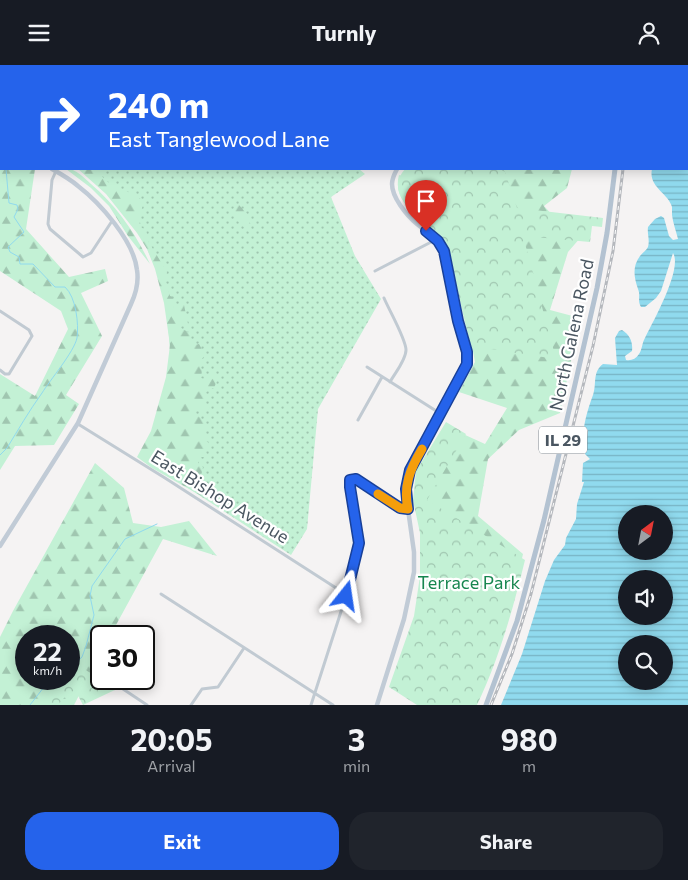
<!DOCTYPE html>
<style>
:root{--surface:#171b24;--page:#20242c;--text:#f1f3f6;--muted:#9ea1a6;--accent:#2563eb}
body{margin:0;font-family:Commissioner,sans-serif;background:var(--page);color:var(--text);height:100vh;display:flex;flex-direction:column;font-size:19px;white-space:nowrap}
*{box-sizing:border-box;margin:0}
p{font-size:16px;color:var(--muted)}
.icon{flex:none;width:28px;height:28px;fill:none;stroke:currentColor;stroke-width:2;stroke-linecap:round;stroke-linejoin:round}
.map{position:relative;height:640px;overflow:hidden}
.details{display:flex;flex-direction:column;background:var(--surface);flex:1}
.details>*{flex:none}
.guide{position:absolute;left:0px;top:0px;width:689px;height:105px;box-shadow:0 2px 12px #0003;background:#2563eb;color:#fff;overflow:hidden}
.needle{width:32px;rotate:32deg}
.fabs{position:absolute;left:618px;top:440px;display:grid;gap:10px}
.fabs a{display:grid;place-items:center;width:55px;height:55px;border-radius:50%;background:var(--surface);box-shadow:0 2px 12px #0003;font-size:25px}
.speed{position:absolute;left:15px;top:560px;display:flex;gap:10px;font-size:25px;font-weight:700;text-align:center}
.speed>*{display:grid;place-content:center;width:65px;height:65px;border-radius:50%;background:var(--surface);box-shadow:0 2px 12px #0003;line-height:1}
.speed small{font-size:12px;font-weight:400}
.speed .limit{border:2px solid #111;border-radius:8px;background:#fff;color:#111}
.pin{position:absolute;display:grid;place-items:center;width:42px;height:42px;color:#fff;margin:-51px -21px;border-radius:50% 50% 50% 0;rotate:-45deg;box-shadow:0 0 5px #0007}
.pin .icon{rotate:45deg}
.me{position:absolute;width:55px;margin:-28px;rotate:15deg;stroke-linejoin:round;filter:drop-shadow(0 0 4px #0008)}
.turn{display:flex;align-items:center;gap:18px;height:105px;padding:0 25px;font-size:22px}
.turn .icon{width:65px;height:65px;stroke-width:2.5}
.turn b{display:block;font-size:35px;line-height:42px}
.eta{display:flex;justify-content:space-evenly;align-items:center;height:85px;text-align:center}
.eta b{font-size:30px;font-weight:700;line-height:35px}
.button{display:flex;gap:10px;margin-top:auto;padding:10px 25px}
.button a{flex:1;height:58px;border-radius:20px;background:var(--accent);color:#fff;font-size:20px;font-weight:700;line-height:58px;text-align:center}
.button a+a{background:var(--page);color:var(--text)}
header{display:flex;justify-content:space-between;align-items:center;height:65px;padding:0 25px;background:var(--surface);font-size:22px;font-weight:700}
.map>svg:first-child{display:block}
.grass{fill:url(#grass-dots)}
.forest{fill:url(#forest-firs);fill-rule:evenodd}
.park{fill:url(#park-crowns)}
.water{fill:url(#water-rules);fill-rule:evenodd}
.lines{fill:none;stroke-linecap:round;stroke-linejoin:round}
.stream{stroke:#90daee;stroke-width:1}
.street{stroke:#c1cad2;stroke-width:3}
.secondary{stroke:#c1cbd6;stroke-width:4.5}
.primary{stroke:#b3c2d1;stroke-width:5}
.rail-casing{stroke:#b5b8bd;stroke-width:3}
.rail{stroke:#fff;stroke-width:1;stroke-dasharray:4;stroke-linecap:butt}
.route-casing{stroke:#184099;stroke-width:12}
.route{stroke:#2563eb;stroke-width:9}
.slow{stroke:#f59e0b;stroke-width:9}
.labels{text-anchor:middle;stroke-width:4.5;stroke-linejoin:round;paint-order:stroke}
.shield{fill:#fff;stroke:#808990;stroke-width:1}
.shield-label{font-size:16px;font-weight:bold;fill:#4a5661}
.street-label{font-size:18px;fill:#4a5661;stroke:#fff}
.park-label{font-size:18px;fill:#17864f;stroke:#fff}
</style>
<header><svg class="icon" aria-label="menu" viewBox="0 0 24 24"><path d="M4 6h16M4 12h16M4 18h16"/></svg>Turnly<svg class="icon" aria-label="person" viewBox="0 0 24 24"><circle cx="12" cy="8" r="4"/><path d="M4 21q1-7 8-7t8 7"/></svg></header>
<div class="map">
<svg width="688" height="640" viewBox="0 0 688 640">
<defs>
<pattern id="grass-dots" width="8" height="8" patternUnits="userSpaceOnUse" patternTransform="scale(1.25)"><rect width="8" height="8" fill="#c3f1d5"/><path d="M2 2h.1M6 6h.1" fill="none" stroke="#a0c6b0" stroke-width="1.8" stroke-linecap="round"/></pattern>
<pattern id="forest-firs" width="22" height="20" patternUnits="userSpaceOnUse" patternTransform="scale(1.25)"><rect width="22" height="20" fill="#c3f1d5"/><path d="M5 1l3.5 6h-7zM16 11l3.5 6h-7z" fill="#a0c6b0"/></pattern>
<pattern id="park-crowns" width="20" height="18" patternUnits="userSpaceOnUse" patternTransform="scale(1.25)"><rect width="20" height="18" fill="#c3f1d5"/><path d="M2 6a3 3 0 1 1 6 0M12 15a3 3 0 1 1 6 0" fill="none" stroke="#a0c6b0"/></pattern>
<pattern id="water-rules" width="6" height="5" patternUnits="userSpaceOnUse" patternTransform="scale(1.25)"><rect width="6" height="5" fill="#90daee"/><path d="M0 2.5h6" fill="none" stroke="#78b4c4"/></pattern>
</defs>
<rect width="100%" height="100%" fill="#f5f3f3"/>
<!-- grass -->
<path class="grass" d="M165,0H352V1H164Z
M98,104H359L365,109L331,132L355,191L381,234L318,344L307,464L291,490L139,391L162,353L172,317L166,227L139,165L93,112Z"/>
<!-- forest -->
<path class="forest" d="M20,0H111V1Z
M493,0H575L585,1H493Z
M0,91L1,104H35L26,164L69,212L105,204L108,216L81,228L102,271L66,330L79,339L54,380L15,381L0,405V309L35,331L68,264L61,246L0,206Z
M66,104C77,104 83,112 91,119C117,141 136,169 150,199L128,171L109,141L91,123Z
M78,104H98C105,124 131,123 144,137L139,152L141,162L146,166L147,169L145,171L167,207L165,214L170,231L173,232L174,243L184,240L188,259L179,262L190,268V276L194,280L199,279L205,290L201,295L203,299L200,303L202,305L201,313L204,314L209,309L215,308L218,313L214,323L210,324L204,329V338L210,342L208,345L199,344L195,347V349C207,355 205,365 206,376L209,378L208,382L205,384L207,390L205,392H200L198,398L203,402L201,411L195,419L202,422L208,432L205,433L152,403L137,392L151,366L166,312L170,280L164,238L155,204L147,184L137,168L106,129Z
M415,104H572L567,123L544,141L556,154L594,157L568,187L550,245L580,253L560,348L519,365L488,394L478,451L523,489L507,558L464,553L425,431L452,364L485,379L507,343L459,327L475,297L453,176C432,161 390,141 399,110L407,112Z
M239,140L249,151L251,164L249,167L236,154V151L233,147V144Z
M95,398L124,423L133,458L161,462L189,456L217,491L163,474L110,571H101V588L74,640H0V572L13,546ZM26,571H69V614H26Z"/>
<!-- park -->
<path class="park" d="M405,104H500L505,107L517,143L603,153L602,162L592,161L590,177L523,171L556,294L483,283L472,285C465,260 460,235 454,209C452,200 452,188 446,179C432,158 379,134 405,104Z
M446,357L466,369L427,435L525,495C513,544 499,594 477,640H417L389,622L414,551L420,511V468L413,435L416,406Z
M79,601L117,624L83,640L75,625L64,633L58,640H23L38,639L58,625Z"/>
<!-- water -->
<path class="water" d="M688,22V640H501L522,589L545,516L554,495L565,480L566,473L576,454L577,439L584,417H582L583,398L590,394L585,389L588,365L584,362C586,350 589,341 593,330C597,319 592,307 603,299L617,300L615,273L619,266L622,265C630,270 633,277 632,286L625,291L626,295C631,296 636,294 639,289C642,285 642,279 644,275C652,258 683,204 673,188L661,226L656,233L645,242H641C637,235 641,231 638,224C634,212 632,202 640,191C643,187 646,186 648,182C650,175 647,169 648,162L655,154L661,151L664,153L669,171L673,175L678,174C676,166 673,158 672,150C672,150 672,143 672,142C668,128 648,122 652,104H688ZM626,449H664V486H626ZM626,514H664V551H626ZM626,579H664V616H626Z"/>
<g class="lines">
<!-- stream -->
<path class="stream" d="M0,390L7,383C18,365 29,346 42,328C50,315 74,287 77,273C79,259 76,232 65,222H55L33,199H20L19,192L10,187L8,182L24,167L14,152L18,144L17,140L9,138L6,104
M69,605L82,592L86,581L94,550L90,531L92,521L125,474L157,459
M30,640L44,622L60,614"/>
<!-- street -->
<path class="street" d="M77,0L79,1
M124,1L125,0
M0,3L2,0
M0,9L1,10
M56,106L52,115L48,159L50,164L83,192L91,188L112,156
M375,206L437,174
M384,233C389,245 406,274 406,285C406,295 395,308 390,317
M0,246L29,265L32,271L9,309H5L0,305
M367,302L441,349
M358,355L382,312
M78,359L165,413L347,530
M161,529L333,640
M111,616L147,640
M191,640L202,624L218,622L244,583
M311,640L346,531L359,482V473L350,424L351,415L355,414L401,443L407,444"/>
<!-- secondary -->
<path class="secondary" d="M354,1L355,0
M0,69L1,70
M0,481L78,358L131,239C136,228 139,217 137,205C134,176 100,138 78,121C70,114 61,109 52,104
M377,640L404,554L414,507V487L406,430L408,412L415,396L461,313L468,296L467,285L458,256L443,183C437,172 426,166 417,159C406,150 392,132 392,119C392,113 395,108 397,104"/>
<!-- primary -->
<path class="primary" d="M626,1V0
M486,640L517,556L544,455L597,223L607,168L615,104"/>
<defs>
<path id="rail" d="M634,1V0
M491,640L512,589L531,529L593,281L613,186L623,104"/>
</defs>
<!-- rail casing -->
<use href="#rail" class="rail-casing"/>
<!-- rail -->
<use href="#rail" class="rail"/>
</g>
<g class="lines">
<defs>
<path id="route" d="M346,531L359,478L350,422V415L356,414L400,443L408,444L406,424L410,405L467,299V287L458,256L444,186L438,176L426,166"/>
</defs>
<!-- route casing -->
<use href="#route" class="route-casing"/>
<!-- route -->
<use href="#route" class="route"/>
<!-- slow -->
<path class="slow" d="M378,429L400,443L408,444C403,421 410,404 422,384"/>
</g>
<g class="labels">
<!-- shield labels -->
<rect class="shield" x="539" y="361.5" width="48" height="27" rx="4"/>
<g class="shield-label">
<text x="563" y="381">IL 29</text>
</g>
<!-- street labels -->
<g class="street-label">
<text transform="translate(572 270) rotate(-78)" y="6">North Galena Road</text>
<text transform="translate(220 432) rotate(32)" y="6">East Bishop Avenue</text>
</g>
<!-- park labels -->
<g class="park-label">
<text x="469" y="524">Terrace Park</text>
</g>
</g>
</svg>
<div class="fabs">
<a><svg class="needle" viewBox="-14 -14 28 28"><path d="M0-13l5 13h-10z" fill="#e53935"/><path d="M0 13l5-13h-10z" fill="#9ea1a6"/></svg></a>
<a><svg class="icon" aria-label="sound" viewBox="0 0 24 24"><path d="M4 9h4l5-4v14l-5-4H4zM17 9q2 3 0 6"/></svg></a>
<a><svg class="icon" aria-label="search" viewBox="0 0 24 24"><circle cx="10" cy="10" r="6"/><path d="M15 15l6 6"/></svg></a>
</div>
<div class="speed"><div>22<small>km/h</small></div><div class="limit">30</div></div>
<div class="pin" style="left:426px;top:166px;background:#d93025"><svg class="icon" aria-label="arrive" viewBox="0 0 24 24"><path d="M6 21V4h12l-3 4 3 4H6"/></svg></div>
<svg class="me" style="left:346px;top:531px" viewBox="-20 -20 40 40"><path d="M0-17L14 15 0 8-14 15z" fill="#2563eb" stroke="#fff" stroke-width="4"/></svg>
<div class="guide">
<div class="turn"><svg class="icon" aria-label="right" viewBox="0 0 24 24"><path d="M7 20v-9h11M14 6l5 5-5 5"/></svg><div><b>240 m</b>East Tanglewood Lane</div></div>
</div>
</div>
<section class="details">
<div class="eta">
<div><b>20:05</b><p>Arrival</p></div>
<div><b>3</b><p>min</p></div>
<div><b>980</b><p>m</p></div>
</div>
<div class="button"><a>Exit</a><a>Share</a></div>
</section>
